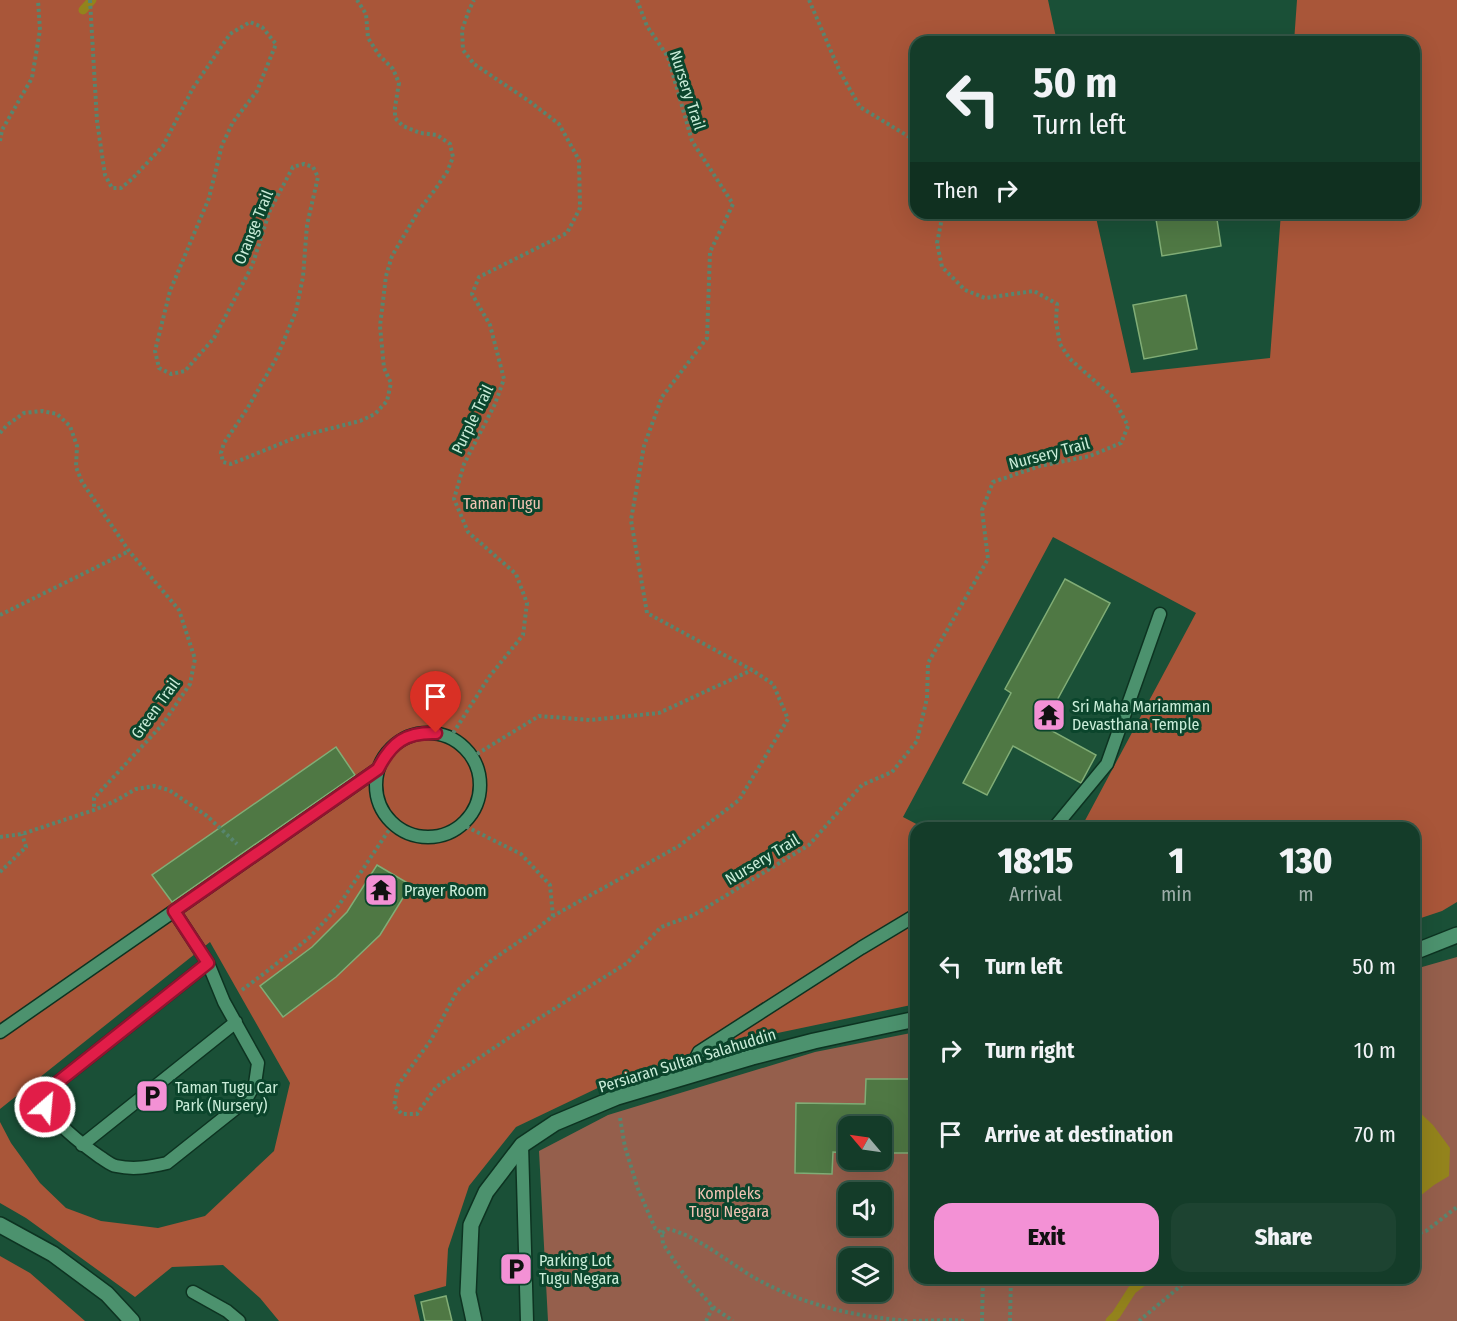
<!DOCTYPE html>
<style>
:root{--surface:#143c29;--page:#1d4331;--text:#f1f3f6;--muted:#9dada8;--line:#335646;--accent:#f391d5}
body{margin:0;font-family:"Fira Sans Condensed",sans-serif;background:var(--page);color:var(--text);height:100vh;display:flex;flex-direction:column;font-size:22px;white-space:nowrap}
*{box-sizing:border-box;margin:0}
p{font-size:20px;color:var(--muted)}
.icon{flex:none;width:33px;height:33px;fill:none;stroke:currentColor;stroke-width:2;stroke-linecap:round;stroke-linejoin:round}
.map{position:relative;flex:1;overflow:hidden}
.details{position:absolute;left:910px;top:822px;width:510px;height:462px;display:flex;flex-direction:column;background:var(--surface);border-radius:18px;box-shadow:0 6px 24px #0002,0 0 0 2px var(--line)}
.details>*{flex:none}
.guide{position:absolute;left:910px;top:36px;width:510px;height:183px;border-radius:18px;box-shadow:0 6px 24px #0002,0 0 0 2px var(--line);background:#143c29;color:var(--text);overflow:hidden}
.needle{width:39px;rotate:299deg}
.controls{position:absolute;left:838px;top:1116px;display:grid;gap:12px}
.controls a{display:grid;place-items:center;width:54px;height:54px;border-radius:12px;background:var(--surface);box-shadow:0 6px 24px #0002,0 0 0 2px var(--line);font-size:30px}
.pin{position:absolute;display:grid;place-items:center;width:51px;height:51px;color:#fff;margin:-62px -26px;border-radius:50% 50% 50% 0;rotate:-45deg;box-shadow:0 0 6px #0007}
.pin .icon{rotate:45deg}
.me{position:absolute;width:66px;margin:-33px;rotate:27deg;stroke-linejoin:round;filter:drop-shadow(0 0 4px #0008)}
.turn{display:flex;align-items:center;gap:21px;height:126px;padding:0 24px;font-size:27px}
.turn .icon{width:78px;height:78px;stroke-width:2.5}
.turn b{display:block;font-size:42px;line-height:51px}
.then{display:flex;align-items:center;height:57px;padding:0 24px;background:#0003;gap:12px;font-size:22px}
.eta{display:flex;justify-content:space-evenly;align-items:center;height:102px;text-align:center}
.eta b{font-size:36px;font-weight:800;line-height:42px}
.button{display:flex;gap:12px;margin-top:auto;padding:12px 24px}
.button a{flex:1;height:69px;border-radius:18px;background:var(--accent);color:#111;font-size:24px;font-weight:800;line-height:69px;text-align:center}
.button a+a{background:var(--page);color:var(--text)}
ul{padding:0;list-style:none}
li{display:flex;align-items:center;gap:18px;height:84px;padding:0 24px}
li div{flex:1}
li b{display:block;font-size:22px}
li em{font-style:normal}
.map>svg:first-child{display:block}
.green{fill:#955f4c;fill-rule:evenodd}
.forest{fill:#a95639}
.water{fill:#93831c}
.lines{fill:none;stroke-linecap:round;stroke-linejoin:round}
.stream{stroke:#93831c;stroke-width:9}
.building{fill:#4f7844;stroke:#81ad76;stroke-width:1.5}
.service-casing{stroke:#0d3321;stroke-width:15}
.minor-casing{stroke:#0d3321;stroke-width:18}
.path{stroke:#57866f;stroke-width:4;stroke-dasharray:3 3;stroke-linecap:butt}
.service{stroke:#4c926e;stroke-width:12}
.minor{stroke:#4c926e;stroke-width:15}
.route-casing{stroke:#92132f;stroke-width:15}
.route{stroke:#e11d48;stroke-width:10}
.labels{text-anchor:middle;stroke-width:6;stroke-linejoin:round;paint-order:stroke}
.street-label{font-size:16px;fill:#caedd9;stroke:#0b452c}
.park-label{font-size:16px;fill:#f2c3b3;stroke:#0b452c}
.poi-label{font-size:16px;fill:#caedd9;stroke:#0b452c;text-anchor:start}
</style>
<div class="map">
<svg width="1457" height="1321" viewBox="0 0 1457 1321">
<rect width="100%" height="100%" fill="#1a5037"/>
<!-- green -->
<path class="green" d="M1457,957V1321H548L539,1151L608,1115L815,1052L916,1032V1278H1414L1415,969ZM849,1126H882V1160H849ZM849,1192H882V1226H849ZM849,1258H882V1292H849Z"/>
<!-- forest -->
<path class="forest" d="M0,0H1048L1057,42H916V213H1095L1131,373L1270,358L1281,213H1414V42H1294L1297,0H1457V902L1442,911L1415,920L1414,828H1081L1196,613L1053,537L903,817L924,828H916V1004L735,1042L604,1085L516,1127L469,1186L448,1249L446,1286L414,1295L420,1321H279L260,1298L223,1265L172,1267L135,1297L26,1218L0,1203V1122L11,1143L40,1183L66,1208L101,1221L158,1228L205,1216L274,1151L290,1083L210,942L0,1109Z
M0,1256L30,1273L85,1321H0Z"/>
<!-- water -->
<path class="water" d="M1415,1108L1433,1125L1450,1148L1449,1176L1434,1185L1415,1200Z"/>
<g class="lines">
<!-- stream -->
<path class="stream" d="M83,10L92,0
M1110,1321L1116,1315L1132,1290L1148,1278"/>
</g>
<!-- building -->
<path class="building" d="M1155,213H1216L1221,246L1162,256Z
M1186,295L1197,349L1144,359L1133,305Z
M1065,579L1110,603L1043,726L1096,755L1081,783L1013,746L987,795L963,783L1011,693L1005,689Z
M336,747L355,775L172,902L152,875Z
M377,865L411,885L380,935L336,977L283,1017L260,986L312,947L347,912Z
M866,1079H916V1153H882V1126H849V1153L833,1152L832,1174L795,1173L796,1103L865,1104Z
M446,1296L452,1321H425L421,1302Z"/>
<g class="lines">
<defs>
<path id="service" d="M376 785a52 52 0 1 1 104 0a52 52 0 1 1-104 0Z
M1054,828L1107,764L1160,614
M174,911L378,769
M0,1032L174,911L208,963L224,1002L258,1063L255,1084L245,1101L167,1163C150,1167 134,1170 116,1166C111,1165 105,1160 100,1157C80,1143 60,1127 45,1107L48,1090L208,963
M687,1076L699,1052L861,948L916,915
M82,1145L236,1022
M522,1145L527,1321
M193,1292L227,1311L239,1321"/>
<path id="minor" d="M1414,952L1457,935
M0,1225L53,1254L107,1294L132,1321
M474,1321L468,1293L471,1225L486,1192L522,1145L555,1123L617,1097L752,1057L814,1041L916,1019"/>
</defs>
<!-- service casing -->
<use href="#service" class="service-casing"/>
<!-- minor casing -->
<use href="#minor" class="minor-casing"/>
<!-- path -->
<path class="path" d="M90,0L97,121L105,175L112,188H121L132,179L163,146L193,88L230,34L250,22L262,27L276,44L257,91L233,122L222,145L209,198L170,291L155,351L159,368L171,374L185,371L214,338L252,266L270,210L293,167L304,164L313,167L318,177L307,225L303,277L296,311L277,357L247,409L224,443L221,453L223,462L231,464L297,437L360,421L375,414L387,401L391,383L384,368L380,326L386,276L392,256L419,210L434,191L447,172L453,157L450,144L437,135L420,133L403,126L395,118V107L399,83L393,69L379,55L368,38L366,14L357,0
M637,0L647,26L668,57L692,141L733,204L710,252L707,338L662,397L644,446L631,520L647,613L752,670L773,684L788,719L739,800L679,846L553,916L530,934L492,960L457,991L431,1040L398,1085L394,1106L402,1114H417L436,1087L522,1029L627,963L661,927L694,915L809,845L862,785L892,772L917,741L927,698L928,663L988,559L982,510L993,482L1040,466L1090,456L1121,443L1128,426L1113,397L1070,359L1060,344L1056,322L1057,304L1034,291L985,298L965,290L942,267L937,243L943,213
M809,0L840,72L860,107L916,141
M0,141L2,130L32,78L40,30L38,0
M0,433L7,425L24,413L42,411L57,414L70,426L77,446L76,467L82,482L129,551L179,610L195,659L190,684L162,725L94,798V810
M0,615L129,551
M450,738L489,677L523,635L527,603L516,574L468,532L454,499L464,464L495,404L504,379L490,325L472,294L479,277L567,233L580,208L579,160L559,124L529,101L474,64L463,50L462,30L469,10L474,0
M472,757L539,716L590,720L659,713L752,670
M461,824L521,854L550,885L553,916
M0,837L22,834L94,810L113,802L136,789L154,786L169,790L207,816L237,844
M0,872L26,847L22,834
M242,990L266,972L310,937L337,908L393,824
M620,1118L625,1147L638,1189L655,1228L662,1233L663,1244L685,1276L713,1307L733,1321
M662,1233L668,1229C696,1235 728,1262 753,1277C803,1305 852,1316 908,1321
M1414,1235L1426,1231L1457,1207
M706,1321L713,1307
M913,1321L952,1320L965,1321
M982,1321L983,1278
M1010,1321L1011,1278
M1139,1321L1190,1278"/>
<!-- service -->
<use href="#service" class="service"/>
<!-- minor -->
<use href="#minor" class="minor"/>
</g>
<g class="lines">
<defs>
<path id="route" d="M45,1107L48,1090L208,963L174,911L378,769C392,742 406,732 436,733"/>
</defs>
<!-- route casing -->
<use href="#route" class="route-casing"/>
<!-- route -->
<use href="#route" class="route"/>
</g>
<!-- icons -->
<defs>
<symbol id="temple-square" viewBox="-11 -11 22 22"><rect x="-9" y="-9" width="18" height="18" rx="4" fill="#f391d5" stroke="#0b452c"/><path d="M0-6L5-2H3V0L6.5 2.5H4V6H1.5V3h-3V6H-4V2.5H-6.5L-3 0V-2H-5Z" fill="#111"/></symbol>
<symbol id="parking-square" viewBox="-11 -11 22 22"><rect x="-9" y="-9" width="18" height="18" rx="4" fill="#f391d5" stroke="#0b452c"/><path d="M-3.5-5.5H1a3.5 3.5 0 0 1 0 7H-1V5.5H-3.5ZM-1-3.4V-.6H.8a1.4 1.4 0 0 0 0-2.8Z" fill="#111"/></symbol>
</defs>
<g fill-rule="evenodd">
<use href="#temple-square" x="1030" y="696" width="38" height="38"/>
<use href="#temple-square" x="362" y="871" width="38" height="38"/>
<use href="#parking-square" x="133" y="1077" width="38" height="38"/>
<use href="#parking-square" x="497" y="1250" width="38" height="38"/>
</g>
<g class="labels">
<!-- street labels -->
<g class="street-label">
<text transform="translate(688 90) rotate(72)" y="6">Nursery Trail</text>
<text transform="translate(253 227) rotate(-68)" y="6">Orange Trail</text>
<text transform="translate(472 419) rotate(-64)" y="6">Purple Trail</text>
<text transform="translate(1049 453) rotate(-15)" y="6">Nursery Trail</text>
<text transform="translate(155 708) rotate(-54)" y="6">Green Trail</text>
<text transform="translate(762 859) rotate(-31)" y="6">Nursery Trail</text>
<text transform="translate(687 1060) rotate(-17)" y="6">Persiaran Sultan Salahuddin</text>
</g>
<!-- park labels -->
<g class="park-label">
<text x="502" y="509">Taman Tugu</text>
<text x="729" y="1199">Kompleks<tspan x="729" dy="18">Tugu Negara</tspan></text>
</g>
<!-- poi labels -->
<g class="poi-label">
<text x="1072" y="712">Sri Maha Mariamman<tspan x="1072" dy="18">Devasthana Temple</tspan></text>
<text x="404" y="896">Prayer Room</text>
<text x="175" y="1093">Taman Tugu Car<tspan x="175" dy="18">Park (Nursery)</tspan></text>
<text x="539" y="1266">Parking Lot<tspan x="539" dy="18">Tugu Negara</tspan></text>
</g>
</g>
</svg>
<div class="controls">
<a><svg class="needle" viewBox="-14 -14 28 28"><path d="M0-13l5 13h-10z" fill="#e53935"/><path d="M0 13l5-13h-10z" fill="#9dada8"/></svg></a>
<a><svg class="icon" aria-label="sound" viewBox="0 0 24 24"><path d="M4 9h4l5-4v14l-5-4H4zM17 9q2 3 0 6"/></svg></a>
<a><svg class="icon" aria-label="layers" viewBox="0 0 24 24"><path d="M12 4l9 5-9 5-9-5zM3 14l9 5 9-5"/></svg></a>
</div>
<div class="pin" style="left:436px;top:733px;background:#d93025"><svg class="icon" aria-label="arrive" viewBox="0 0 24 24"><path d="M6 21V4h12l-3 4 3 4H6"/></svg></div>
<svg class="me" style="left:45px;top:1107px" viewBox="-20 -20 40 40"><circle r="17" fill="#e11d48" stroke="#fff" stroke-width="3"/><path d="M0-11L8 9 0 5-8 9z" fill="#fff"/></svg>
<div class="guide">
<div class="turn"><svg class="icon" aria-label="left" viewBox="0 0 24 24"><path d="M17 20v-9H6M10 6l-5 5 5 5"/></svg><div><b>50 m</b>Turn left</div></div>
<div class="then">Then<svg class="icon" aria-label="right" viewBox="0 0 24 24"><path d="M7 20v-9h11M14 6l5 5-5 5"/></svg></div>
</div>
<section class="details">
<div class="eta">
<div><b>18:15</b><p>Arrival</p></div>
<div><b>1</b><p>min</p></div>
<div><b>130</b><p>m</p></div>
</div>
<ul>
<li><svg class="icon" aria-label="left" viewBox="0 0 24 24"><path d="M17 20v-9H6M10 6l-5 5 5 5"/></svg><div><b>Turn left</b></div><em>50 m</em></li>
<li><svg class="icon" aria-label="right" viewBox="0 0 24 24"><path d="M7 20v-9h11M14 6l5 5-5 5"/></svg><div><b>Turn right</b></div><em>10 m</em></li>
<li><svg class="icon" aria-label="arrive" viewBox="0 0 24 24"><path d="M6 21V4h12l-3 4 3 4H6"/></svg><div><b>Arrive at destination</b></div><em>70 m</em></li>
</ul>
<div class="button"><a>Exit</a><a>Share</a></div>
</section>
</div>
